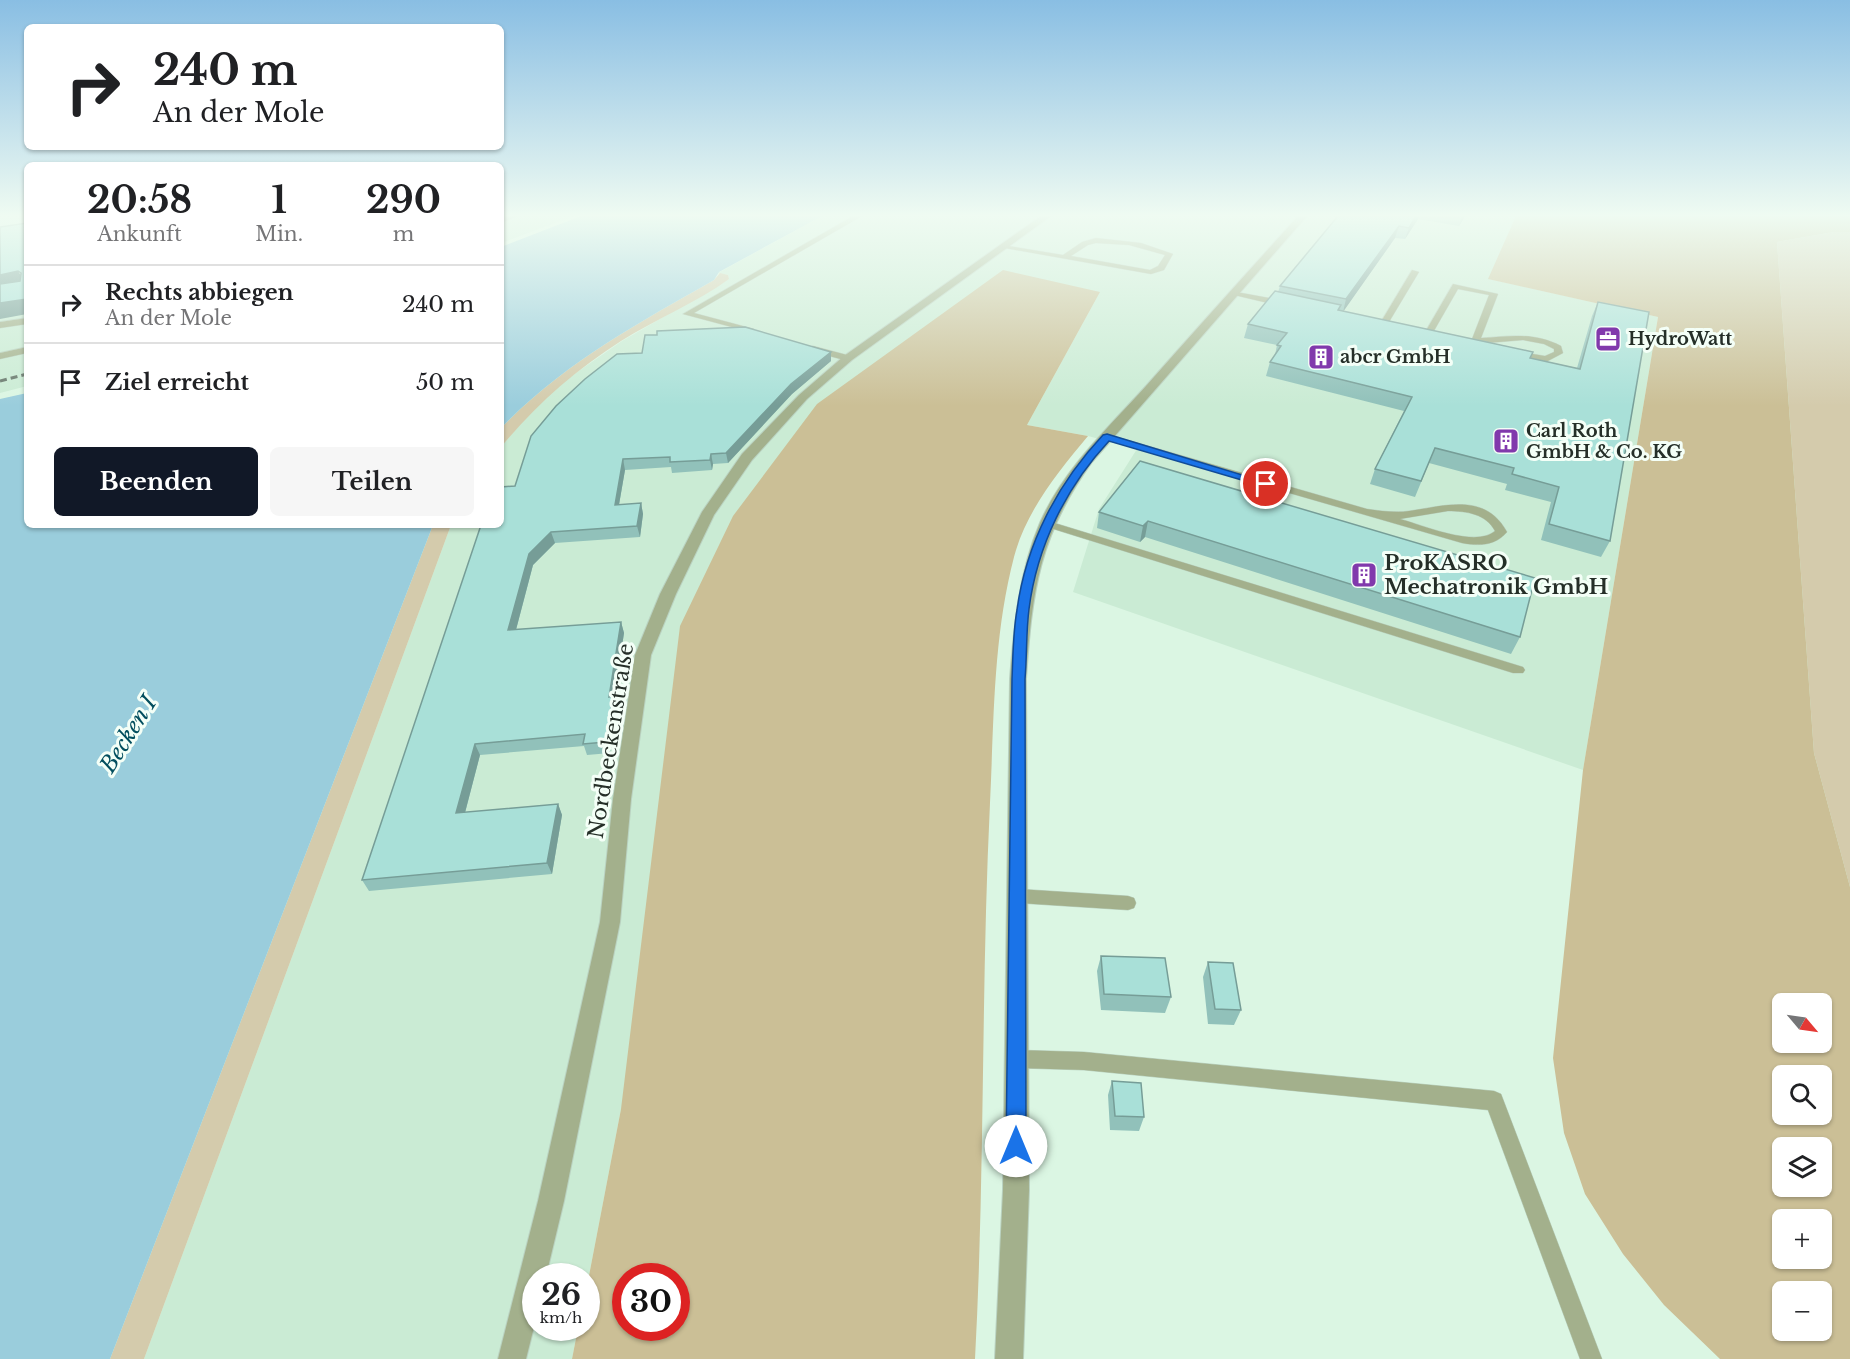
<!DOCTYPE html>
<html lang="de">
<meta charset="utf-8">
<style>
:root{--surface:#fff;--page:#f6f6f6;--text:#202124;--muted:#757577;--line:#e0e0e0;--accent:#111827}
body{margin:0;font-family:"Libre Baskerville",serif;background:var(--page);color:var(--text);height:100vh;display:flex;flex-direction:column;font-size:22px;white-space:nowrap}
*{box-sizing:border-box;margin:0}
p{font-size:20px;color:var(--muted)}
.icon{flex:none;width:33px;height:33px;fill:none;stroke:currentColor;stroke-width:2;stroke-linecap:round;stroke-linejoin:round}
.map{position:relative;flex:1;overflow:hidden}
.side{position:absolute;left:24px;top:162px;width:480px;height:366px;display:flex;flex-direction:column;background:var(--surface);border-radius:9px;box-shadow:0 2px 4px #0004}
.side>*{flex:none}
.hud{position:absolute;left:24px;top:24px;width:480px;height:126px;border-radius:9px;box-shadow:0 2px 4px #0004;background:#fff;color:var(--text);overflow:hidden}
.needle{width:39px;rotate:119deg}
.buttons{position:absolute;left:1772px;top:993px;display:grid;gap:12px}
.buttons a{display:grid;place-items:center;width:60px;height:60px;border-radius:9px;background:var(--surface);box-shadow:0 2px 4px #0004;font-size:30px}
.speed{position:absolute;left:522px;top:1263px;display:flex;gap:12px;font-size:30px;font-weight:700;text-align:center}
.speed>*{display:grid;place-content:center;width:78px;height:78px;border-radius:50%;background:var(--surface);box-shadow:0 2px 4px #0004;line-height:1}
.speed small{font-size:15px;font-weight:400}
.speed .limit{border:9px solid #d22;background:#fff;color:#111}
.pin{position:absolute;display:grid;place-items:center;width:51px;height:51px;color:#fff;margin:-26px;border:3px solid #fff;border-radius:50%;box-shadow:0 2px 6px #0007}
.me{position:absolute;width:66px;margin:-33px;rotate:0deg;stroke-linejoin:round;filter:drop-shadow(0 0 4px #0008)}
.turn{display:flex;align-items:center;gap:21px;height:126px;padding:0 30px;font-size:27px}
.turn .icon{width:78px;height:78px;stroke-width:2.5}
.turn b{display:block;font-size:42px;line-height:51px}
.eta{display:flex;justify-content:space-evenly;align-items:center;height:102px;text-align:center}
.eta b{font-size:36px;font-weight:800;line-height:42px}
.action{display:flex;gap:12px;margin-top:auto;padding:12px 30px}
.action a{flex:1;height:69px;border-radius:9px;background:var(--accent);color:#fff;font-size:24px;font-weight:800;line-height:69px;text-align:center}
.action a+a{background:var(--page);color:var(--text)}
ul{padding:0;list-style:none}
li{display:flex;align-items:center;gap:18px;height:78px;padding:0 30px;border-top:2px solid var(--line)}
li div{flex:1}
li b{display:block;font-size:22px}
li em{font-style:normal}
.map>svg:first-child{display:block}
.built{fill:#caebd4}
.green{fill:#d4cbac}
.forest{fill:#cbbf96;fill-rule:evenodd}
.water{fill:#9acddc}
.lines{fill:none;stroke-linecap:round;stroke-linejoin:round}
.service-casing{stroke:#bad2c1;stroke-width:1}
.minor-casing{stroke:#bad2c1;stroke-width:2}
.service{fill:#a3b08c;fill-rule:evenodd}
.minor{fill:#a3b08c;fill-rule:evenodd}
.rail{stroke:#66766a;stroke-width:3;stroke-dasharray:7 4;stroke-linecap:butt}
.wall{fill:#91c1ba}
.shaded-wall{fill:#769d97}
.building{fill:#a9e0d8;stroke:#769d97;stroke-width:1.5}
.route{fill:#1a73e8;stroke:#114b97;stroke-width:1.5}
.labels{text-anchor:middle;stroke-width:6;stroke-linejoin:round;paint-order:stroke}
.far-poi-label{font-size:18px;font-weight:bold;fill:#252f28;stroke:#f4fff7;text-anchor:start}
.poi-label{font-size:21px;font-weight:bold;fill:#252f28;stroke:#f4fff7;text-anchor:start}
.street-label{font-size:21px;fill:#252f28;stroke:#f4fff7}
.water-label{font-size:22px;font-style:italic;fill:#024e5e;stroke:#f4fff7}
</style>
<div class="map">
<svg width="1850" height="1359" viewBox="0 0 1850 1359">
<rect width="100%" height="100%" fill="#dbf6e3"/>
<!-- built -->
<path class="built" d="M501,216H574L501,243Z
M822,216H1516L1489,279L1658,317L1583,770L1073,592L1099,509L1137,449L1088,436L1027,425L1100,292L621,1109L587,1286L586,1276H536V1328H578L572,1359H144L451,525H501V447L531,411L560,384L622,341L729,279L728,275L718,273Z
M27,224V386L0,393V228Z"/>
<!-- green -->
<path class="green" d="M1834,232H1850V887L1814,753L1777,242Z
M720,273L728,275L729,279C696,303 656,319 621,341C574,371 537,404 501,447V428C564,363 637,324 714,280Z
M433,525H451L144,1359H110Z"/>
<!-- forest -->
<path class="forest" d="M1516,216H1850V232H1834L1777,242L1814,753L1850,887V1359H1720L1664,1305L1623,1254L1585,1194L1564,1133L1553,1058L1583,770L1658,317L1488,279ZM1782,1004H1821V1042H1782ZM1782,1076H1821V1114H1782ZM1782,1148H1821V1186H1782ZM1782,1220H1821V1258H1782ZM1782,1292H1821V1330H1782Z
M1003,270L1100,292L1027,425L1088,436C1058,472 1026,511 1014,557C993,637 994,721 990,803C981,988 985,1174 975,1359H572L578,1328H586L587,1286L621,1109L680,626L733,516L817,404ZM626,1276H676V1328H626Z"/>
<!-- water -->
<path class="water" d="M581,216H822L719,272L714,280C637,324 564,363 501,428V247Z
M27,393V525H433L110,1359H0V399Z"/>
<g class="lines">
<defs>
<path id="service" d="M507,216H518L501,223V218Z
M853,216H862L694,313L754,329V333L683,314Z
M1096,238L1141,243L1173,254L1164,270L1151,274L999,247L1003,245L1063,255L1082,242ZM1096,243L1129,245L1165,255L1158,266L1150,270L1071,256L1088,245Z
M1412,270L1419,272L1386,327H1380L1379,325Z
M1453,284L1498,294L1481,338C1510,336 1534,332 1561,346L1563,353L1546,362L1510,354L1515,351L1545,356L1554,352V349L1544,344L1523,340L1475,344L1460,343V339H1472L1489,295L1458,289L1431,336H1425L1424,334Z
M1231,291L1285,301L1289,304L1285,307L1234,295L1230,293Z
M27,318V324L0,328V322Z
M813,346L851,356L853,358L848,361L810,351L809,349Z
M27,347V353L0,359V353Z
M1107,434L1367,509C1381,511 1395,513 1409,511C1445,506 1485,492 1507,532C1495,546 1479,546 1462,543L1103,439V435ZM1448,511C1467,511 1486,514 1495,531C1475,548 1423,525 1400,519Z
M1048,521L1523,667L1525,670L1523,673H1513L1044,526L1042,524Z
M1018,889L1128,896L1134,898L1136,903L1134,908L1128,910L1018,903L1012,901L1010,896L1012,891Z
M1017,1050L1084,1052L1494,1091L1501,1094L1602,1359H1580L1488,1110L1084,1070L1017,1068L1010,1065L1008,1059L1010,1053Z"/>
<path id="minor" d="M1041,216H1051L852,360L807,399L752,460L714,515L676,594L651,655L631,799L620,922L564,1201L546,1276H536V1319L526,1359H498L538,1201L600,922L613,799L635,655L660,594L702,512L742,454L799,395L844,356Z
M1298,216H1307L1092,462C1039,535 1032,591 1026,679L1029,1190L1023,1359H995L1003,1190L1010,679C1014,626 1019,572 1040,523C1063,470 1108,428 1146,386C1196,329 1247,273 1298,216Z"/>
</defs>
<!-- service casing -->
<use href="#service" class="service-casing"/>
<!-- minor casing -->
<use href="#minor" class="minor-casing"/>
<!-- service -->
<use href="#service" class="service"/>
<!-- minor -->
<use href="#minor" class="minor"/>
<!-- rail -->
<path class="rail" d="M0,381L27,374"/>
</g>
<!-- wall -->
<path class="wall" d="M1338,216H1465L1459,226L1418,219L1405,239L1395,238L1343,311L1530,358L1577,368L1592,316L1598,302L1610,541L1601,557L1541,540L1551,502L1505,490L1507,484L1429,463L1415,497L1370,484L1375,469L1404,411L1266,376L1270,362L1275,355L1277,345L1244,338L1248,324L1278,292L1280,286Z
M642,353L831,361L792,394L728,463L713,464L712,470L672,473L671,467L625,470L619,505L641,503L643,514L640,537L555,543L533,565L516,630L621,622L624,633L614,699L616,707L610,753L587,755L584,746L480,755L465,813L558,804L562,815L552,874L369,891L362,880L515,486Z
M1140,461L1520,637L1511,654L1145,537L1140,542L1097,528L1099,512Z
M1101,956L1171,997L1165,1013L1101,1010L1097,971Z
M1208,962L1241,1010L1234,1025L1208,1024L1203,977Z
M1112,1081L1144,1117L1139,1131L1110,1130L1108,1095Z"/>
<!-- shaded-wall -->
<path class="shaded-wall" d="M1416,216H1419L1418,219L1405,239L1409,228Z
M1463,216H1465L1459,226Z
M1399,226L1395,238L1343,312L1346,299Z
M18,271L27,285L0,291V275Z
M27,299V314L0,319V303Z
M831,352V361L792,394L728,463L726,453L791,384Z
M711,454L713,464L712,470L710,460Z
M623,459L625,470L617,516L615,505Z
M641,503L643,514L640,537L637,526Z
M1148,521L1145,537L1140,542L1143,526Z
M551,532L555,543L533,565L513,641L508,630L529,554Z
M621,622L624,633L614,699L616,707L610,753L606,742L609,697Z
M475,744L480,755L462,824L456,813Z
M558,804L562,815L552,874L547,863Z"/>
<!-- building -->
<path class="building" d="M1338,216H1416L1409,228L1399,226L1346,299L1280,286Z
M27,223V299L0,303V284L20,281L21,273L18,271L0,275V227Z
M1275,291L1341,305L1338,310L1533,352L1530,358L1580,369L1598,302L1649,312L1610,541L1549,524L1559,487L1512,474L1514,468L1435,448L1421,481L1375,469L1412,397L1270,362L1281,346L1277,345L1287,333L1248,324Z
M745,327L831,352L791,384L726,453L711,454L710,460L670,462V457L623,459L615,505L641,503L637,526L551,532L529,554L508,630L621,622L609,697L613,696L606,742L583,744L585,734L475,744L456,813L558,804L547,863L362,880L481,525H501V487L515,486L531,436L556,406L585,379L617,354L642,353L645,335H657V331Z
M1140,461L1535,578L1520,637L1148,521L1143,526L1099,512Z
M1101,956L1165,958L1171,997L1104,994Z
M1208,962L1233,963L1241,1010L1215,1009Z
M1112,1081L1141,1083L1144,1117L1115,1116Z"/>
<!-- sky -->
<linearGradient id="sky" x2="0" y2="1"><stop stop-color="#89bee3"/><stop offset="0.53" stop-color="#effbf2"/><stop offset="1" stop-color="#effbf2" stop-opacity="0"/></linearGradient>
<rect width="1850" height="406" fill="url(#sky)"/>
<!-- route -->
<path class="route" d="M1107,434L1272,484L1270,486H1262L1109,441C1066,487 1037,546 1029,609C1026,632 1027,656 1025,679L1026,1146L1024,1154L1016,1157L1009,1154L1006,1146L1012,679C1013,656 1013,632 1017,610C1026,543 1058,483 1103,435Z"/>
<!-- icons -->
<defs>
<symbol id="office-square" viewBox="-11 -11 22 22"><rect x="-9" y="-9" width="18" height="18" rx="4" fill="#8139ac" stroke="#f4fff7"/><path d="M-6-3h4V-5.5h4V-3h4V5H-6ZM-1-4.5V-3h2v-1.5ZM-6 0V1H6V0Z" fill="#fff"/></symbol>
<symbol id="building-square" viewBox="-11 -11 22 22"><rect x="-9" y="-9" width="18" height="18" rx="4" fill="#8139ac" stroke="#f4fff7"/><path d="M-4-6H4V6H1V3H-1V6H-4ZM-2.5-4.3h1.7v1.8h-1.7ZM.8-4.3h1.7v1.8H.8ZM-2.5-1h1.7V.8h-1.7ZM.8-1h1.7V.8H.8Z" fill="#fff"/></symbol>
</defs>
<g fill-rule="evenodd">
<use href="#office-square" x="1593" y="324" width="30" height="30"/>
<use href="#building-square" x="1306" y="342" width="30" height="30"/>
<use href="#building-square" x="1491" y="426" width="30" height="30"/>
<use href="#building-square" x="1349" y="560" width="30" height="30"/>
</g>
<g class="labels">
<!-- far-poi labels -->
<g class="far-poi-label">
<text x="1628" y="345">HydroWatt</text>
<text x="1340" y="363">abcr GmbH</text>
<text x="1526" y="437">Carl Roth<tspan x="1526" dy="21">GmbH &amp; Co. KG</tspan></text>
</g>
<!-- poi labels -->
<g class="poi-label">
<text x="1384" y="570">ProKASRO<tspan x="1384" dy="24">Mechatronik GmbH</tspan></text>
</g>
<!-- street labels -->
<g class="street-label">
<text transform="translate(611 741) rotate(-81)" y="7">Nordbeckenstraße</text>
</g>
<!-- water labels -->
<g class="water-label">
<text transform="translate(128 734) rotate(-58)" y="8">Becken I</text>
</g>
</g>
</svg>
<div class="buttons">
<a><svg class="needle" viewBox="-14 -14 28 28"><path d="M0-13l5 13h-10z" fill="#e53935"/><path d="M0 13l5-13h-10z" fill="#757577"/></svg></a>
<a><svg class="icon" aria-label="search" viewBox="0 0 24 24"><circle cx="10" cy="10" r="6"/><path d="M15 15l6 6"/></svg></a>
<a><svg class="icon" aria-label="layers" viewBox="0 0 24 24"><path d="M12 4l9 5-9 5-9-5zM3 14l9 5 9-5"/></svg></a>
<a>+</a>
<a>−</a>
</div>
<div class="speed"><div>26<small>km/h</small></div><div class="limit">30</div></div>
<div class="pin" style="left:1266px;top:484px;background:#d93025"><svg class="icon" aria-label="arrive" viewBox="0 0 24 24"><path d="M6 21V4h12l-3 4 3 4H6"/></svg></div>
<svg class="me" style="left:1016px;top:1146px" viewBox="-20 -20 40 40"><circle r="19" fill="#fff"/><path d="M0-13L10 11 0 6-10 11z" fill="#1a73e8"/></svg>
<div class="hud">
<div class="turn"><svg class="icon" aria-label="right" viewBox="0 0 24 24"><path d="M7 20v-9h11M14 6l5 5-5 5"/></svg><div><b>240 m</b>An der Mole</div></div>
</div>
<section class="side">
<div class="eta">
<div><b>20:58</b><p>Ankunft</p></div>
<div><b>1</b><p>Min.</p></div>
<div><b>290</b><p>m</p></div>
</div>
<ul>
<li><svg class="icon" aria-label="right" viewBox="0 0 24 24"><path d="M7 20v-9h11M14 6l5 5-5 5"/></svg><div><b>Rechts abbiegen</b><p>An der Mole</p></div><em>240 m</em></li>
<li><svg class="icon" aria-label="arrive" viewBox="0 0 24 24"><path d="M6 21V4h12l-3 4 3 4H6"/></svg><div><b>Ziel erreicht</b></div><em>50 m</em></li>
</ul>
<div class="action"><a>Beenden</a><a>Teilen</a></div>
</section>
</div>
